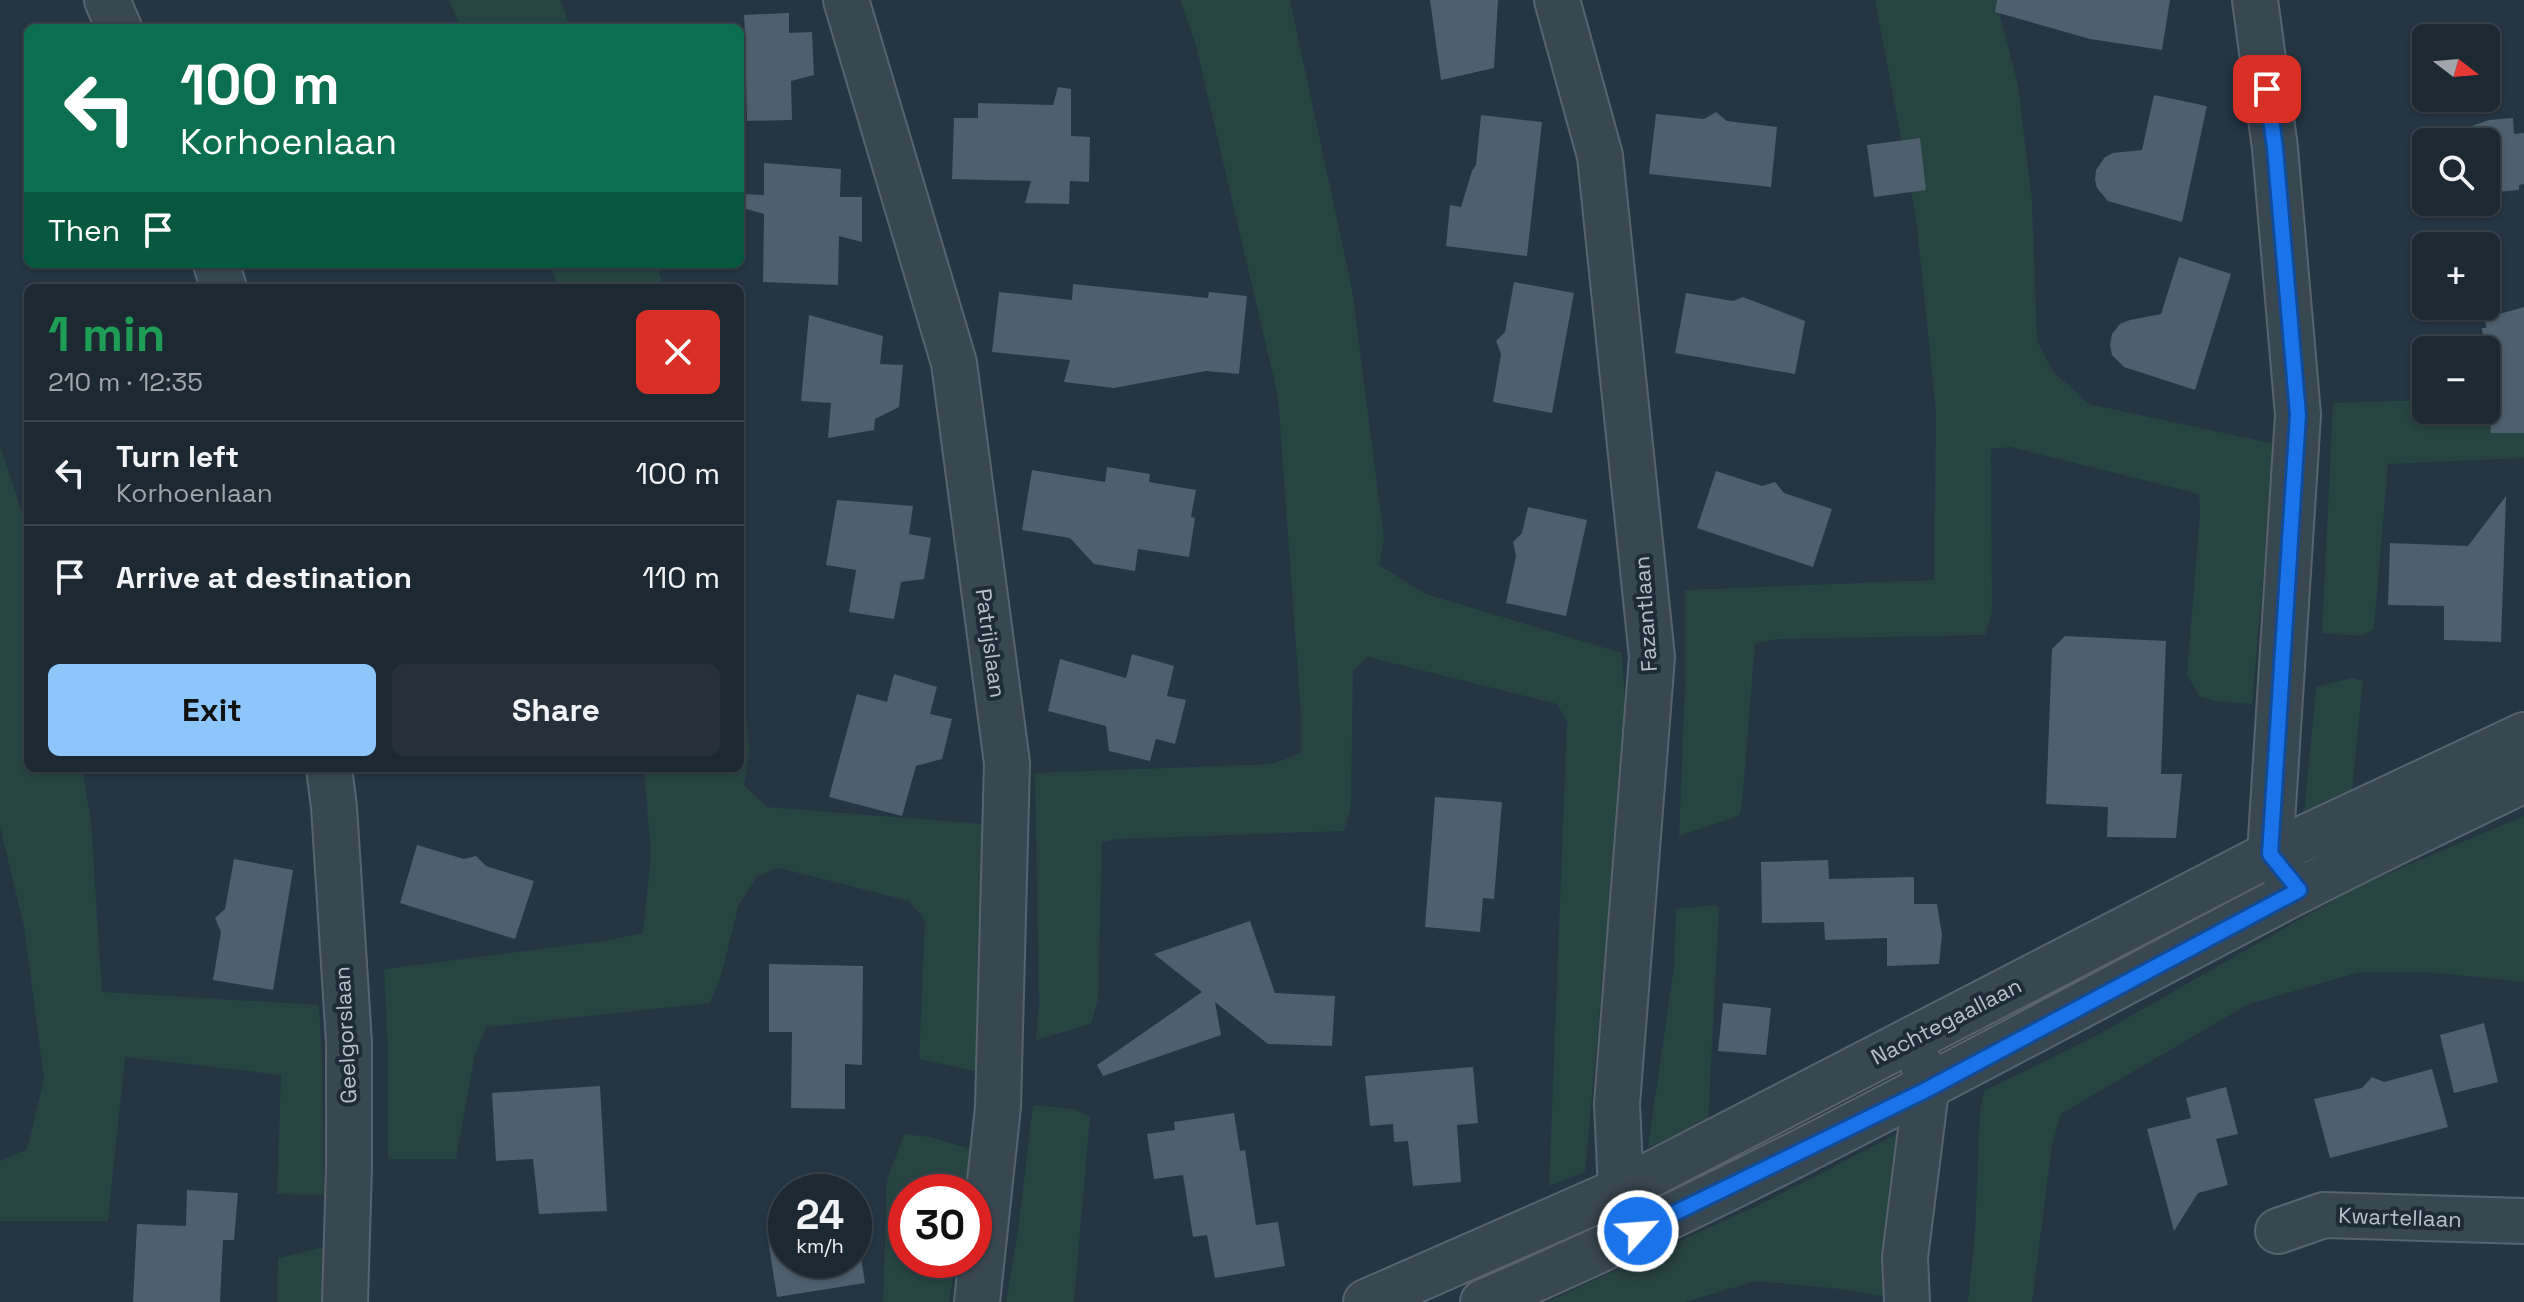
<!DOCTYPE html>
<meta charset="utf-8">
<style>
:root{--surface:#1c2832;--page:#25303a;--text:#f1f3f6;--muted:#a0a6ac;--line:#3a444d;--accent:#8cc6fb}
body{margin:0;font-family:"Space Grotesk",sans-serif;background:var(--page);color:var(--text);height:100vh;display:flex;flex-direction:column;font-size:30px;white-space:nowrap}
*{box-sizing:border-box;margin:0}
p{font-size:26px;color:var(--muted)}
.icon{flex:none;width:44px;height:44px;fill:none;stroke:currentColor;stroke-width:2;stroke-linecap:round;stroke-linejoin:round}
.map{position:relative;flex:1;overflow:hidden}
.side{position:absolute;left:24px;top:284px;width:720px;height:488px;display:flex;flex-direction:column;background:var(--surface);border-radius:12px;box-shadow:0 2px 6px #0004,0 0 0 2px var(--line)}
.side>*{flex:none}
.guide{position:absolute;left:24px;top:24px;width:720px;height:244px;border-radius:12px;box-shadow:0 2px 6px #0004,0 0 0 2px var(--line);background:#0b6e4f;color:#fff;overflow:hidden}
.needle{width:52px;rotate:106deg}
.fabs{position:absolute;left:2412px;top:24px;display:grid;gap:16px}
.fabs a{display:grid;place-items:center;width:88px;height:88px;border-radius:12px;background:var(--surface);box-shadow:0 2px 6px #0004,0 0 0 2px var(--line);font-size:40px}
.speed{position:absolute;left:768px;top:1174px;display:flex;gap:16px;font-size:40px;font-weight:700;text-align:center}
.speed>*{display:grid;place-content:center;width:104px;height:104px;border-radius:50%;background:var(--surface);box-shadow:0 2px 6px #0004,0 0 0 2px var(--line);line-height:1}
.speed small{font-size:20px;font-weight:400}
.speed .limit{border:12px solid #d22;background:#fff;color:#111}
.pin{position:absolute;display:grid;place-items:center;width:68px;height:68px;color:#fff;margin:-34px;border-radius:16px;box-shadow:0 4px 12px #0006}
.me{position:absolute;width:88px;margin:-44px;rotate:64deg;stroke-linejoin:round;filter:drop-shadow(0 0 6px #0008)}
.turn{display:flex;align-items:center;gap:28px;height:168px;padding:0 24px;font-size:36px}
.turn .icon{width:104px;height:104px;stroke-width:2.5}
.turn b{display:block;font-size:56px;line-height:68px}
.then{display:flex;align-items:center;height:76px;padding:0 24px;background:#0003;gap:16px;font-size:30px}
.round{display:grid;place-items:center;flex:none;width:84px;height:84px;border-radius:12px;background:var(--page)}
.headline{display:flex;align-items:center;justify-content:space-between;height:136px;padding:0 24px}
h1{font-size:48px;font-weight:700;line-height:60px;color:#1e9e55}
.cta{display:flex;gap:16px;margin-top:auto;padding:16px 24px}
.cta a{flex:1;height:92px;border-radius:12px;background:var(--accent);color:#111;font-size:32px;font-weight:700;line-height:92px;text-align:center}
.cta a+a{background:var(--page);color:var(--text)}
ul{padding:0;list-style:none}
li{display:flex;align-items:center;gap:24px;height:104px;padding:0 24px;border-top:2px solid var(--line)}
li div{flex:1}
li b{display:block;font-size:30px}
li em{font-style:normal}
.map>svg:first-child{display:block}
.green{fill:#274342}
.building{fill:#4e5f6d}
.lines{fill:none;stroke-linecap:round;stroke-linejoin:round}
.minor-casing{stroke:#57646f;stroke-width:48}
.minor{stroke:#394751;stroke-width:44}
.route-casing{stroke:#114b97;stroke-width:20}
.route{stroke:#1a73e8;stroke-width:14}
.labels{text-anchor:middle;stroke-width:8;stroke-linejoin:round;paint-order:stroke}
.street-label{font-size:22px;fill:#b6c1cc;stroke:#1e2c37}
</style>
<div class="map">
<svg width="2524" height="1302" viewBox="0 0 2524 1302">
<rect width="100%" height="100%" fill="#253542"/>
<!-- green -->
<path class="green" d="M449,0H560L571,28H460Z
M1180,0H1290L1352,289L1384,538L1379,565L1426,594L1622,653L1626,721L1585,1172L1549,1186L1567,721L1557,704L1368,657L1353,671L1351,807L1344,831L1118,839L1102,842L1098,1000L1091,1024L1036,1040L1039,1004L1035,773L1272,764L1301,753V716L1278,397L1195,42Z
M1875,0H1996L2018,85L2032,200L2037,341L2053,371L2089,404L2275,444L2252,704L2217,701L2200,697L2187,675L2200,513L2199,494L2010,447L1991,449L1992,612L1985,635L1778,639L1755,644L1742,805L1739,816L1679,836L1685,683V590L1934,580L1936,412L1916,218Z
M550,264H656L664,288H559Z
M2524,397V458L2388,464L2374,629L2361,636L2322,633L2333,403L2426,400V410H2486V398Z
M0,446L28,530V768H82L91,821L102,992L319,1005L322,1059L324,1195L277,1194L281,1075L125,1057L108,1221H0V1161L27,1149L44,1079L24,927L0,827Z
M740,668L750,750L744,785L767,807L984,824L979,1072L919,1059L925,921L909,901L778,868L757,877L739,904L720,980L710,1003L486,1027L475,1054L456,1159H388V1053L384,969L604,941L643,933L651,856L644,768H740Z
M2352,678L2363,681L2352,792L2304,815L2316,687Z
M2524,816V982L2426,972H2360L2247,1005L2061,1114L2052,1145L2032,1302H1968L1975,1233L1980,1110L1984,1091L2099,1034L2358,886Z
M1717,905L1719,909L1708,1123L1648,1147L1674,966L1676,909Z
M1033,1105L1074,1109L1090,1117L1074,1302H1006L1018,1230Z
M1904,1130L1888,1297L1832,1288L1756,1281L1685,1302H1547L1767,1201Z
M904,1134L930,1137L970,1149L965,1192H906V1260H956L949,1302H883L887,1180Z
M324,1247L325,1302H277L278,1258Z"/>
<!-- building -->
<path class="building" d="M1430,0H1498L1494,68L1441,80Z
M1997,0H2170L2162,50L2090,39L1995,12Z
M789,13V33L812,32L814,75L791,81L792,120L747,121L746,78H740V34H745L744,15Z
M1058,87L1071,89V136L1090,137L1089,182L1070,181L1069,204L1025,203L1031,181L952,179L954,118H978V103L1053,105Z
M2154,95L2207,106L2182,222L2108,201L2097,188L2095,180L2096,170L2105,157L2113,153L2142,150Z
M1716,112L1727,121L1777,127L1771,187L1649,174L1656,114L1704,119Z
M1481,115L1542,122L1527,256L1446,246L1450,205L1461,207L1472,171L1476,165Z
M2513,118L2514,134L2524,133V184L2519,185V190L2486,193V142H2426V192L2415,190L2411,143L2469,138V127L2489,120Z
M1920,138L1926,190L1874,197L1867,145Z
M764,163L841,169L840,197H862V242L839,236L838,285L763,282L764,214L743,208L745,194L764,195Z
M2179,257L2231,274L2195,390L2124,367L2112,355L2110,345L2112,334L2120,324L2130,320L2161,314Z
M1514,282L1574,293L1552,413L1493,402L1501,354L1496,341L1505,332Z
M1073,284L1208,298L1209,292L1247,296L1239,374L1206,371L1114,388L1064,382L1070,360L992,352L999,292L1072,300Z
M1686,293L1733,301L1743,297L1805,321L1795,374L1675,353Z
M2524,307V433H2491L2488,384L2486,382V350H2484L2482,328H2486L2485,318Z
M809,315L883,336L880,364L903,365L899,407L875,419L874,430L828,438L831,403L801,401Z
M1107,467L1150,474L1149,482L1196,490L1191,517L1195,518L1189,557L1138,549L1135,571L1094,564L1070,538L1022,530L1032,470L1105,482Z
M1716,471L1762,486L1775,482L1784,493L1832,509L1813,567L1697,528Z
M2506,496L2501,642L2444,640V606L2388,605L2390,543L2468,546Z
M837,500L913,506L909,534L931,538L924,579L901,582L894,619L849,612L856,570L826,565Z
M1528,507L1587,520L1566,616L1506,603L1516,556L1513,542L1522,533Z
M2065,636L2166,641L2161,774H2182L2176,838L2107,837L2108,807L2046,804L2052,649Z
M1132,654L1174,666L1167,696L1186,700L1175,744L1156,739L1150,761L1109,751L1106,726L1048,711L1060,659L1126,678Z
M894,674L937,687L930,714L952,719L942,759L916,766L902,816L829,797L857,694L887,702Z
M1435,797L1502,802L1494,899L1483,898L1480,932L1425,927Z
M417,845L464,859L476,856L486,866L534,881L515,939L400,903Z
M234,859L293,870L273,990L213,980L221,932L215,918L225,909Z
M1828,860L1829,879L1914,877V904H1937L1942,935L1939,964L1887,966V938L1825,940L1824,922L1762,923L1761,862Z
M1250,921L1275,993L1335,996L1332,1046L1268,1044L1215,1002L1221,1035L1103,1076L1097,1065L1202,992L1154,954Z
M769,964L863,966L862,1065L845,1064V1109L791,1108L792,1032H769Z
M1723,1003L1771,1008L1766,1055L1718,1051Z
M2484,1023L2498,1082L2454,1093L2440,1035Z
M1473,1067L1478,1123L1457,1125L1461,1182L1413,1186L1408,1141L1394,1142L1393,1124L1370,1126L1365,1076Z
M2432,1069L2448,1127L2330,1158L2314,1099L2362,1088L2372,1077L2384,1082Z
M600,1086L607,1211L539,1214L533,1159L496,1161L492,1093Z
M2226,1087L2238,1134L2216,1139L2228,1185L2198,1193L2174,1231L2147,1129L2191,1118L2186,1098Z
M1234,1113L1240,1151L1245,1150L1256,1225L1278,1222L1285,1266L1215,1278L1207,1235L1193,1237L1183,1175L1154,1179L1147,1134L1175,1130L1174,1122Z
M187,1190L238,1193L234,1240H223L220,1302H133L137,1224L186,1226Z
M854,1226H856L865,1283L777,1297L768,1240L786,1237V1260H854Z"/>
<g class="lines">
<defs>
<path id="minor" d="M107,0L119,28
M846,0L954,363L1007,763L998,1107L977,1302
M1557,0L1600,156L1652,657L1617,1104L1621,1190L1638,1231
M2255,0L2275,148L2298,415L2270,854L2285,873
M216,264L224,288
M329,768L334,807L349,1043V1167L345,1302
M2278,1231L2324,1215L2524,1221
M1366,1302L1621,1190L2270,854L2524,735
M1483,1302C1762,1182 2027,1032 2296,892C2371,853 2448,817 2524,780
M1907,1302L1905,1257L1926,1090L1924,1069"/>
</defs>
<!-- minor casing -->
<use href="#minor" class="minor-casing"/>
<!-- minor -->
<use href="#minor" class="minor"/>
</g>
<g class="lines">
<defs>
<path id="route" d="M1638,1231L1926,1090L2299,890L2270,854L2298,415L2275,148L2267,89"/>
</defs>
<!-- route casing -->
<use href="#route" class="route-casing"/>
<!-- route -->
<use href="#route" class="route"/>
</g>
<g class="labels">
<!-- street labels -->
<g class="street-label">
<text transform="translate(1645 614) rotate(-94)" y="8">Fazantlaan</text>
<text transform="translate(991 643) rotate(82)" y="8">Patrijslaan</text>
<text transform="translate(1946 1021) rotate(-27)" y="8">Nachtegaallaan</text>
<text transform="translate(345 1035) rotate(-93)" y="8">Geelgorslaan</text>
<text transform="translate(2400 1217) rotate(2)" y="8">Kwartellaan</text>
</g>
</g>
</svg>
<div class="fabs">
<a><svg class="needle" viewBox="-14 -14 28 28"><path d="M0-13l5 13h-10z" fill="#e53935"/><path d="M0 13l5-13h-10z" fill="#a0a6ac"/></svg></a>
<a><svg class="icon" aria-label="search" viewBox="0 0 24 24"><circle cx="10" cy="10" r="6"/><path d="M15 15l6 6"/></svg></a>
<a>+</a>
<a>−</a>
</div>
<div class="speed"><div>24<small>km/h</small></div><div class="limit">30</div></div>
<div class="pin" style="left:2267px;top:89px;background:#d93025"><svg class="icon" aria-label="arrive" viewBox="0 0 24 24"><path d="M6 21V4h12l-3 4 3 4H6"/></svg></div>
<svg class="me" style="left:1638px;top:1231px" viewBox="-20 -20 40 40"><circle r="17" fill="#1a73e8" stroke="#fff" stroke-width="3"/><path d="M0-11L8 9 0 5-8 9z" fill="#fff"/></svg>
<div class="guide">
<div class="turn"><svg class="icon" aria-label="left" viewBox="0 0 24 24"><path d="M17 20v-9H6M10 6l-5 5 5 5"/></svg><div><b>100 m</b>Korhoenlaan</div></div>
<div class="then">Then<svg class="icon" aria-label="arrive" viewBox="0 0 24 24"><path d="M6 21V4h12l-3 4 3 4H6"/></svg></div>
</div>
<section class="side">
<div class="headline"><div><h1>1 min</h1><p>210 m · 12:35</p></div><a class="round" style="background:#d93025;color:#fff"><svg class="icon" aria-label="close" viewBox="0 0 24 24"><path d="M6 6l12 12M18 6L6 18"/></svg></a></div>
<ul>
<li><svg class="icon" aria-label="left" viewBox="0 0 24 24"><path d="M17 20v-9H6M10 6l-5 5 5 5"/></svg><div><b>Turn left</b><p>Korhoenlaan</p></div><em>100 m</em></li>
<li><svg class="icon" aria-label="arrive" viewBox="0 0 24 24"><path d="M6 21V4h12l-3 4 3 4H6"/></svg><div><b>Arrive at destination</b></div><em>110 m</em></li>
</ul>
<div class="cta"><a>Exit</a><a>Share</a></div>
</section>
</div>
